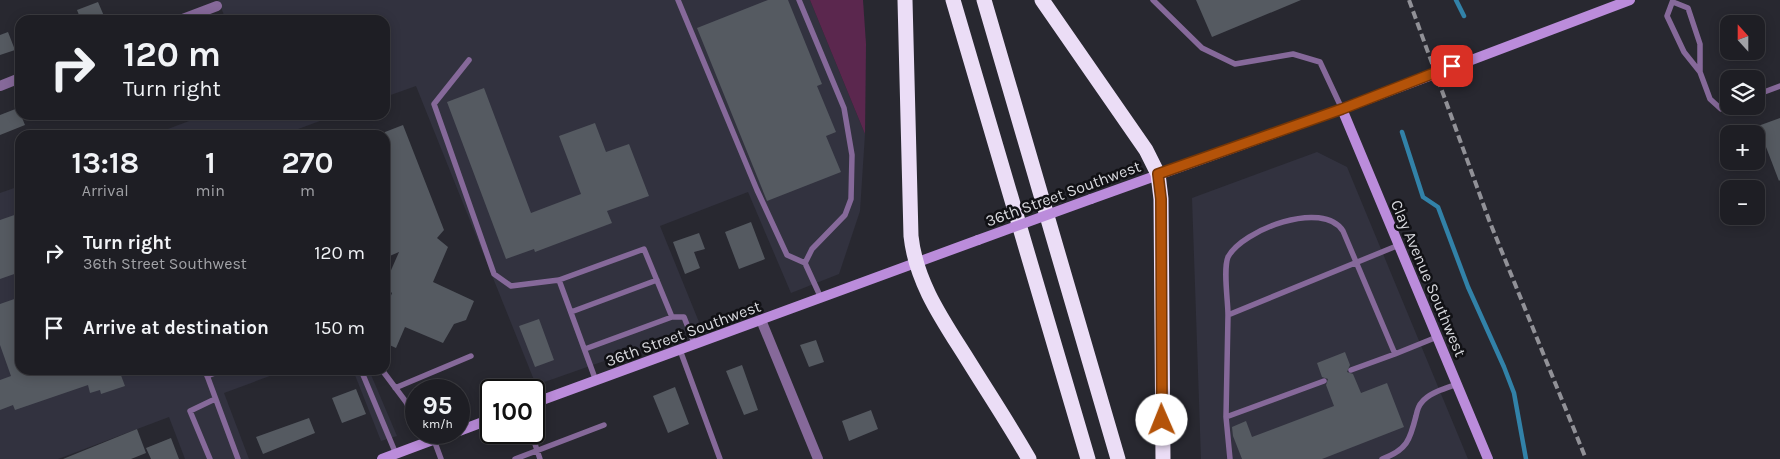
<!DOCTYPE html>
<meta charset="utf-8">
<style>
:root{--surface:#1e1e24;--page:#2b2b31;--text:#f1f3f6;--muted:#a1a2a6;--line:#3c3c41}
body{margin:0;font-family:Karla,sans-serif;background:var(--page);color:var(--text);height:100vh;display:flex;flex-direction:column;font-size:19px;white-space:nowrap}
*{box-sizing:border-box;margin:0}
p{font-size:16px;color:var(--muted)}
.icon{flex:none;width:28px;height:28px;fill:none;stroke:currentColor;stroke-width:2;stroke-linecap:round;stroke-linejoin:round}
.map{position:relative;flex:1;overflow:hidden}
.drawer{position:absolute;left:15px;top:130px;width:375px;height:245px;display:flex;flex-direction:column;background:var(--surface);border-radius:15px;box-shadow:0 2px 12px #0003,0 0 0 1px var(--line)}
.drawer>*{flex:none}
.top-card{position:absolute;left:15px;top:15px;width:375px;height:105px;border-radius:15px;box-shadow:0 2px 12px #0003,0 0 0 1px var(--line);background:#1e1e24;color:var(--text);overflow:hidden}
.needle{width:32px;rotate:339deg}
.controls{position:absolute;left:1720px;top:15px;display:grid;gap:10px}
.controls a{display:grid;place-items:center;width:45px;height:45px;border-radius:10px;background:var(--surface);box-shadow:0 2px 12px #0003,0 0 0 1px var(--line);font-size:25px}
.speed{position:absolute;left:405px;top:379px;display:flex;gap:10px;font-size:25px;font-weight:700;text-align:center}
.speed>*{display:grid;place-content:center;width:65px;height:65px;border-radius:50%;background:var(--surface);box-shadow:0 2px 12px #0003,0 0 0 1px var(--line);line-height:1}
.speed small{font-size:12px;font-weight:400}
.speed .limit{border:2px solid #111;border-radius:8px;background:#fff;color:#111}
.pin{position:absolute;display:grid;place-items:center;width:42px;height:42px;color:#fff;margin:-21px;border-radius:10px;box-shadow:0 2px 8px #0006}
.me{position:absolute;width:55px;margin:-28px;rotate:359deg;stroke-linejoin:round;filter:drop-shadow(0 0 4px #0008)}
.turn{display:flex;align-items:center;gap:18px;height:105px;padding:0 25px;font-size:22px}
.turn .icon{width:65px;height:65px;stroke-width:2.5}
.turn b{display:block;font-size:35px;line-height:42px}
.eta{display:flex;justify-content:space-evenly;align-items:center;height:85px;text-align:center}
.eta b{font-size:30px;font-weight:700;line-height:35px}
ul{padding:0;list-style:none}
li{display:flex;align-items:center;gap:15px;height:75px;padding:0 25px}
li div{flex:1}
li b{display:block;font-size:19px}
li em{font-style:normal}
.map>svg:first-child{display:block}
.built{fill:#32323f}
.green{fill:#5b274e}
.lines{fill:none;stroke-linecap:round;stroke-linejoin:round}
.stream{stroke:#3282a8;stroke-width:4.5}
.building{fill:#555a61}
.lane{stroke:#86699a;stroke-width:5.5}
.street{stroke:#86699a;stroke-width:10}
.secondary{stroke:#bb8cdb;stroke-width:10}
.highway{stroke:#ebddf6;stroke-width:15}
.rail{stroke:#919197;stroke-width:4;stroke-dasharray:8 4;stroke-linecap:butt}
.secondary-bridge{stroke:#bb8cdb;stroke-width:10}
.route-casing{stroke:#753606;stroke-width:12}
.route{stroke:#b45309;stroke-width:9}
.labels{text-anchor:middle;stroke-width:5;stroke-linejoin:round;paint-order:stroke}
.street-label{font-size:16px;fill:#d6d7dc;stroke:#111115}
</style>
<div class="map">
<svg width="1780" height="459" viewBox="0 0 1780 459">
<rect width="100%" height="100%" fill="#282830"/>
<!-- built -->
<path class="built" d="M218,0H810L865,134L860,211L839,274L791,293L748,192L660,226L701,327L536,385L416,86L385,97V20H226Z
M205,115H336L282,135H152Z
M1317,152L1347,167L1468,459H1201L1192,198Z
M20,186V370H286L224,393L249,459H185L169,417L58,459H0V193Z
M353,370H369L397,436L381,441Z"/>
<!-- green -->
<path class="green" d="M810,0H863L866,44L865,134Z"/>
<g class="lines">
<!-- stream -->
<path class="stream" d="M1456,0L1464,16
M1402,132L1423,197L1438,207L1468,287L1504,367L1514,393L1526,459"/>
</g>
<!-- building -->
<path class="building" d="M768,0H788L822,84L817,86L836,132L826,136L841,172L767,201L697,28Z
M1196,0H1301L1212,37Z
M98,2L104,16L93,20H81L77,10Z
M8,32L15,50L0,55V35Z
M484,88L531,213L581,194L559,136L595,123L606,152L629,144L649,196L607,211L612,223L535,252L534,249L506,259L447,102Z
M18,108L25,125L0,135V115Z
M1780,118V180L1779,181L1758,126Z
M403,125L444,230L437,238L448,247L433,282L474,301L466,320L454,324L443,343L405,327L396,348L385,343V311L392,293L385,287V284L399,252L385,258V132Z
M20,213V272L0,279V220Z
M751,222L765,259L739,269L725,232Z
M699,233L705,249L694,252L700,268L685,274L673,242Z
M20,297V370H119L125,386L101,394L100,390L90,393L88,385L15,410L13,405L0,410V380L11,376L0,345V304Z
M539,319L554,360L535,367L519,326Z
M816,340L824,362L809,367L800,345Z
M1345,352L1350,365L1347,372L1353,374L1361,393L1387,383L1404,427L1322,459H1242L1233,436L1232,427L1246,421L1252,437L1334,406L1326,385L1328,379L1322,377L1317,363Z
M742,365L758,410L744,415L726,371Z
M675,387L689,424L668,433L653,396Z
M356,389L366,414L342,423L332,398Z
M871,410L878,429L849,441L842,421Z
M309,418L315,433L263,454L256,437Z
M137,429L146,453L131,459H63Z
M171,438L179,459H151L146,448Z"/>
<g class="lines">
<!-- lane -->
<path class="lane" d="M678,0L757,190L787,255L805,263L821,298
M799,0L844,108L852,155L851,199L845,215L812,249L805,263
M1153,0L1202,48L1235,64L1293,54L1320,62L1342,109
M1673,0L1667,16L1684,52L1700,72L1710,99L1721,109L1729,106
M1673,2L1688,8L1700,44V72
M469,60L434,104L494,274L511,286L559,280L644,249L672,317
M1756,95L1780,86
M559,280L596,381
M571,312L657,280
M1228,315C1228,301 1223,269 1228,257C1242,230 1323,199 1343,231L1395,354L1437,337
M585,349L672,317H684L695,345
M680,350L720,459
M205,370L238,459
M361,370L396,454
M382,370L406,402L416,423
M1351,370L1395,354
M207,376L223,370
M395,388L471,356
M1226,417L1324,381
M421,432L426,443
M531,432L540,459
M434,440L441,459
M210,459L190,411L215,399
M515,459L604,425
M1230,459L1226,417L1228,315L1399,245
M1382,459C1407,450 1410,440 1416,416C1417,411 1419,405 1422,402C1430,392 1445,389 1457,384"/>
<!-- street -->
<path class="street" d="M180,20L217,6
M0,86L20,78
M761,320L818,459"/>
<!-- secondary -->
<path class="secondary" d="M1342,109L1488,459
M1091,199L1342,109L1630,0
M534,403L978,240
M459,431L491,419
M382,459L454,432"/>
<!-- highway -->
<path class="highway" d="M905,0L911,236C916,282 942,319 966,357C987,391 1009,424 1029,459
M953,0L1088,459
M984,0L1118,459
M1042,0L1146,150L1158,174L1161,199L1163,459"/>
<!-- rail -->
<path class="rail" d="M1409,0L1489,220L1586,459"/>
<!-- secondary-bridge -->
<path class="secondary-bridge" d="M978,240L1091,199"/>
</g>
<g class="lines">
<defs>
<path id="route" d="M1162,420L1161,199L1158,174L1342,109L1452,66"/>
</defs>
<!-- route casing -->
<use href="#route" class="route-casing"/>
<!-- route -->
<use href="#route" class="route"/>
</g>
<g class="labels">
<!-- street labels -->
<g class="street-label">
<text transform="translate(1063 193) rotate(-20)" y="6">36th Street Southwest</text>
<text transform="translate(1429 278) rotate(67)" y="6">Clay Avenue Southwest</text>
<text transform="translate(683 333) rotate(-20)" y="6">36th Street Southwest</text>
</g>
</g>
</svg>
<div class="controls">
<a><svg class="needle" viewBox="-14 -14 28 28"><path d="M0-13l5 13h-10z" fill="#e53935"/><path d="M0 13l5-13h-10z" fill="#a1a2a6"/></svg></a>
<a><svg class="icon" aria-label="layers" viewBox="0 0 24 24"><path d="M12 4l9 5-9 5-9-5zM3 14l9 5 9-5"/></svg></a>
<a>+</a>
<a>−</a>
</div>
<div class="speed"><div>95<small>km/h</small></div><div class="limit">100</div></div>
<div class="pin" style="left:1452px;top:66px;background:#d93025"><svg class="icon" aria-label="arrive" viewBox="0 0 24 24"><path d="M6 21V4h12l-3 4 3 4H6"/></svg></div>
<svg class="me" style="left:1162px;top:420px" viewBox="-20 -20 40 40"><circle r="19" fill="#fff"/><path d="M0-13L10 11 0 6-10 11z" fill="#b45309"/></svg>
<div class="top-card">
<div class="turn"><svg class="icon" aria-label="right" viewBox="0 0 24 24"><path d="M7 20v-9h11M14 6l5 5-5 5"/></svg><div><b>120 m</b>Turn right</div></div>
</div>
<section class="drawer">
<div class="eta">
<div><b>13:18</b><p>Arrival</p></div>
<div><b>1</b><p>min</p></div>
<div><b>270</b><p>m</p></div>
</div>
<ul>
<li><svg class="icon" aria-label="right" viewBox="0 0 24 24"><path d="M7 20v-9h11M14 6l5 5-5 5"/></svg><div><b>Turn right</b><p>36th Street Southwest</p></div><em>120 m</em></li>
<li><svg class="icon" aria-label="arrive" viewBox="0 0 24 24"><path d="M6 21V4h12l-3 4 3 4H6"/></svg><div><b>Arrive at destination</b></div><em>150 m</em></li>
</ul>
</section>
</div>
